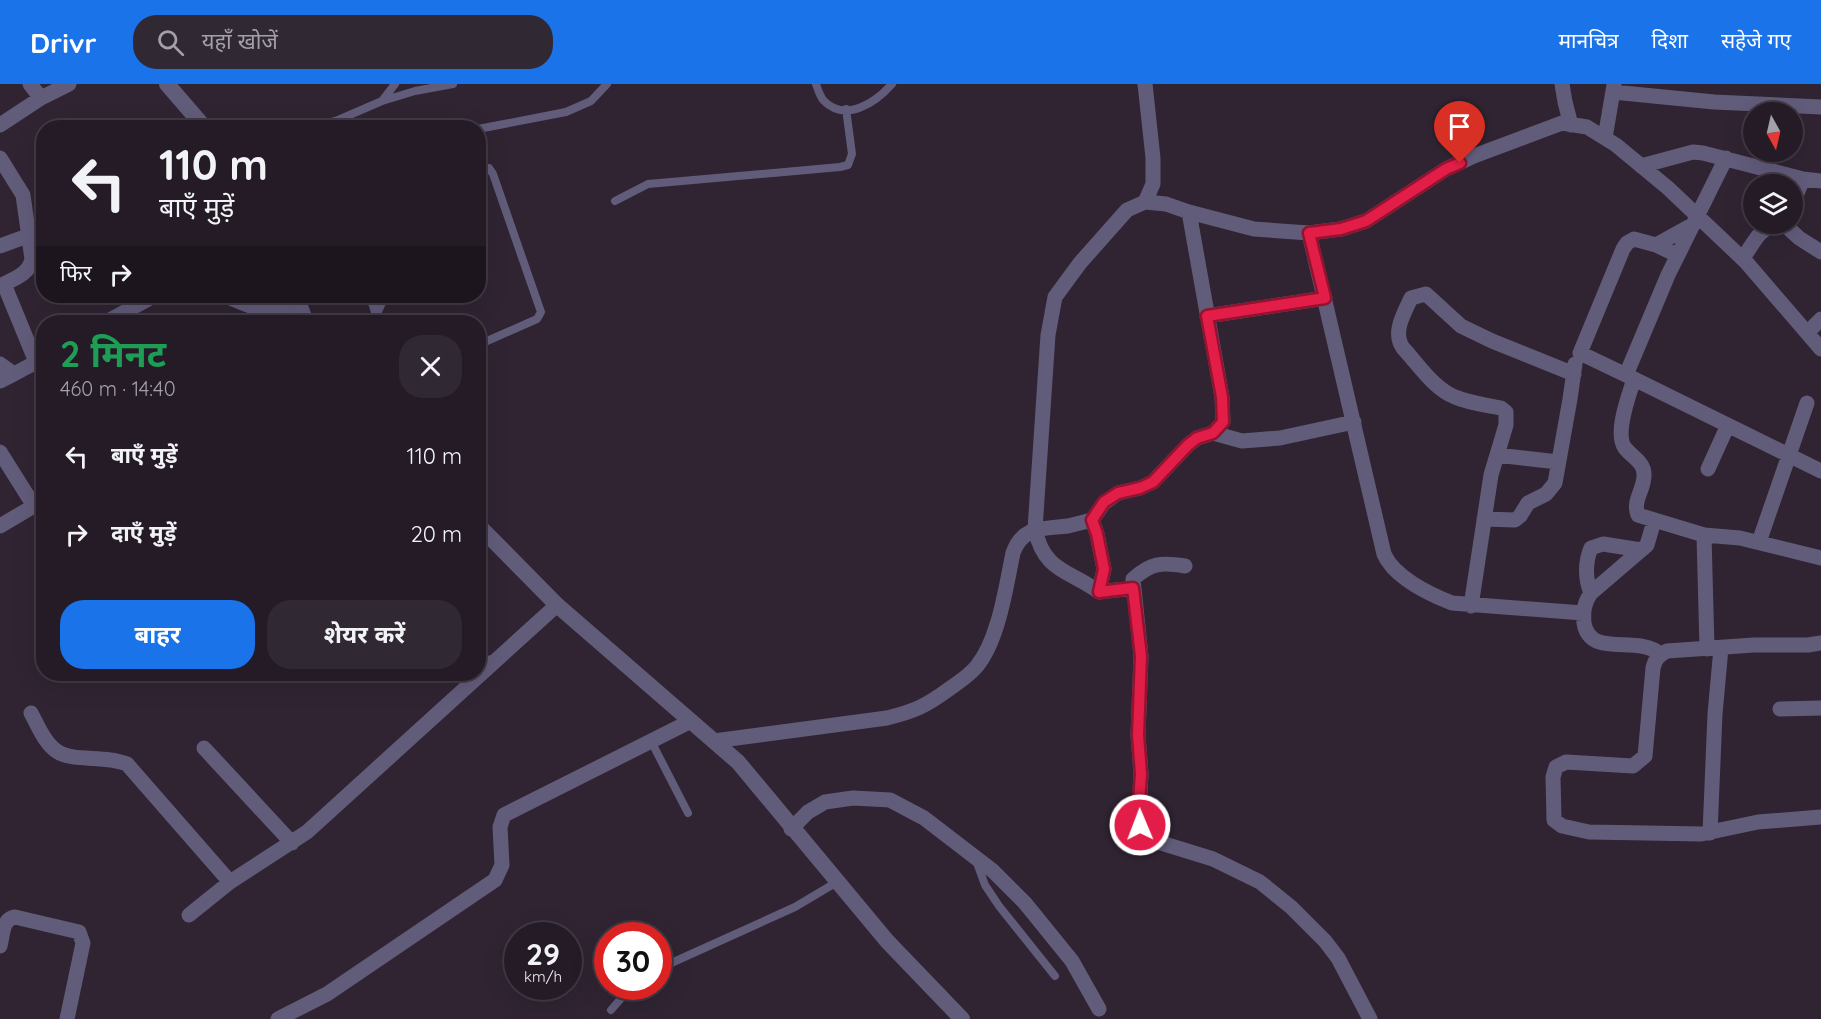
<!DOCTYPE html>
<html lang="hi">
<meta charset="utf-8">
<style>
:root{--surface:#241b26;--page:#302832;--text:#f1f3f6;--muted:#a3a1a7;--line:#413943;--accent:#1a73e8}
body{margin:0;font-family:Quicksand,"Noto Sans Devanagari",sans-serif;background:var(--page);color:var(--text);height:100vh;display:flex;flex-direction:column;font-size:22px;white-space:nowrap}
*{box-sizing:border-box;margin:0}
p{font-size:20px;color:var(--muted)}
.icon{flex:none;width:33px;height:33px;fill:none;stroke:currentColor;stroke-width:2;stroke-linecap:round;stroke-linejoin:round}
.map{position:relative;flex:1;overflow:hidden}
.side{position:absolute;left:36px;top:231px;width:450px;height:366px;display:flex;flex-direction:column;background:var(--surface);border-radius:24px;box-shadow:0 6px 24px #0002,0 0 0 2px var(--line)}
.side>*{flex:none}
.banner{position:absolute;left:36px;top:36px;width:450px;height:183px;border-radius:24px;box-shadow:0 6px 24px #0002,0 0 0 2px var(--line);background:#241b26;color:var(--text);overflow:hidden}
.needle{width:39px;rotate:172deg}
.tools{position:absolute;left:1743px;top:18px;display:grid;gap:12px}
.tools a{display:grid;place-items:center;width:60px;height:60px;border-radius:50%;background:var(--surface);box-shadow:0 6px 24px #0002,0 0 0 2px var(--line);font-size:30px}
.speed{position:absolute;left:504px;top:838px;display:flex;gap:12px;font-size:30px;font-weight:700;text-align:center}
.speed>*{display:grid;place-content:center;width:78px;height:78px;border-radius:50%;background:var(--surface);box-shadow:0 6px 24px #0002,0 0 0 2px var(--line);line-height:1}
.speed small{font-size:15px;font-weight:400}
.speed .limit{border:9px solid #d22;background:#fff;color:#111}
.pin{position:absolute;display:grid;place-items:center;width:51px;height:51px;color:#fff;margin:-62px -26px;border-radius:50% 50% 50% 0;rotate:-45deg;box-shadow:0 0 6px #0007}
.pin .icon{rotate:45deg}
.me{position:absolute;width:66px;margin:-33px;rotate:359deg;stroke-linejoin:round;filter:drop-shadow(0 0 4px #0008)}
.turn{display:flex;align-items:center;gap:21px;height:126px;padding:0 24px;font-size:27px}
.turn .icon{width:78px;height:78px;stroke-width:2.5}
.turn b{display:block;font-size:42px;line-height:51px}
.then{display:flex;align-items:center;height:57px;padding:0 24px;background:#0003;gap:12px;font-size:22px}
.round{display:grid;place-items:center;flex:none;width:63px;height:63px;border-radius:24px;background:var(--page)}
.overview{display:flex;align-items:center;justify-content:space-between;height:102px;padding:0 24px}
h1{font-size:36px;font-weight:700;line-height:45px;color:#1e9e55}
.cta{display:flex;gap:12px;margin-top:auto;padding:12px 24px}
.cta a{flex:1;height:69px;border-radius:24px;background:var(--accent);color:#fff;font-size:24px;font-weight:700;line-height:69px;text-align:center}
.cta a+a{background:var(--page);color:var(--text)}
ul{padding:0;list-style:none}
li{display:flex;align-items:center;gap:18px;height:78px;padding:0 24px}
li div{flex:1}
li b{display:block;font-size:22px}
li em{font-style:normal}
header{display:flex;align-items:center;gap:36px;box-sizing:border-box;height:84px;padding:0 30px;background:var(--accent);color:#fff}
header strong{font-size:28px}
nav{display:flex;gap:33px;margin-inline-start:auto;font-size:21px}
.search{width:420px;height:54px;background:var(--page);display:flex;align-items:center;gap:15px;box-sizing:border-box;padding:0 21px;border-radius:24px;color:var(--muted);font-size:22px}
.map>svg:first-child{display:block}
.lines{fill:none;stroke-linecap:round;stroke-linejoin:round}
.service{stroke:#625c7b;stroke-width:8}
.minor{stroke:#625c7b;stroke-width:15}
.tertiary{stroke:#625c7b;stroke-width:16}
.route-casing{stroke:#92132f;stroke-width:15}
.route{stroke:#e11d48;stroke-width:10}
</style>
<header>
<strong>Drivr</strong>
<div class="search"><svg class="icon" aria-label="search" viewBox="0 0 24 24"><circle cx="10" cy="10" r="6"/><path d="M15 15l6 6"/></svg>यहाँ खोजें</div>
<nav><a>मानचित्र</a><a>दिशा</a><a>सहेजे गए</a></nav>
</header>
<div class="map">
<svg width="1821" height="935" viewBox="0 0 1821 935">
<rect width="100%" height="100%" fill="#302432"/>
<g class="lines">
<!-- service -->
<path class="service" d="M816,0C818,6 820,13 824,17C846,39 876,18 892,0
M382,17L395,0
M309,44L338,36L382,17L415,7L453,0
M478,45L566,28L591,17L607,0
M615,117L648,100L840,83L848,81L852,70L846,25
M370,212L378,238
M376,232L385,212
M478,261L537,235L541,228L493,90L489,84L479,83
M478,577L494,575
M651,657L688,729
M977,779L985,801L999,822L1055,892
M658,885L795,823L837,798
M611,926L631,903"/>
<!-- minor -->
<path class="minor" d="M30,0L41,14
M1145,0L1153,74V100L1145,118
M1562,0L1565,18L1571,41
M1613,8L1714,18L1821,23
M0,41L41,14L69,0
M1605,54L1614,1
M0,74L23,111L32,175C29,191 13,195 0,202
M1726,74L1668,191L1626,291L1821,387
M1641,82L1693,68L1703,69L1803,95L1792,121
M1803,95L1821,97
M1784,140L1799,154L1821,168
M1309,149L1384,470C1394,493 1429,510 1452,519L1583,529
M1656,161L1692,141
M0,162L30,151
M1743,174C1754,159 1758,145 1777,140
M4,200L36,278L44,290
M226,212C259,226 264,230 300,223
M1207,232L1325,214
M106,238L154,212
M1807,249L1821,235
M0,280L14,290L44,274
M1626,291L1580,269L1623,165L1627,159L1634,155L1656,161L1677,171
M1634,295C1629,311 1614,350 1625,364C1632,373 1644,378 1644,390C1645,405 1632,416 1638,431L1704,451L1740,454L1821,474
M0,297L14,290
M1213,349L1242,357L1280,354L1354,338
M0,368L34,422
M1497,371L1558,378
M1708,385L1728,341
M1484,435L1515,436L1520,432L1528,419L1546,410L1555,399L1570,315L1575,280
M1092,436L1097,450L1104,485L1099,508
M1654,437L1647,461L1591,509C1584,519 1583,527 1584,539C1590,575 1637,550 1660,570
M0,442L44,416
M1704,451L1707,565
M1759,458L1807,319
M1185,482C1161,478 1151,479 1133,495L1141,572L1138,651L1141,690L1139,731L1140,741L1149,753L1158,758L1213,775L1260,798L1291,823L1325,857L1338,874L1370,935
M1133,504L1099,508C1069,486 1044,488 1035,445L1048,251L1055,213L1080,179L1127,126L1145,118L1166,120L1189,128L1254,145L1309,149L1341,145L1366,137L1446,85L1474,72L1562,39L1587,43L1616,61L1668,104L1746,178L1821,265
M1591,509C1585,495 1585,478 1591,464L1603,460L1641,466
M1471,522L1491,391L1506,341V328L1501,324C1486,321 1469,319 1455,313C1434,305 1418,280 1403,264C1392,248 1404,230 1411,214L1426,210L1461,242L1492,257L1574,290
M1821,559L1808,561H1754L1667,567C1659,571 1655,575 1653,584L1645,672L1633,682L1566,678L1556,683L1553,693L1554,736L1562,742L1589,748L1701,750L1758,738L1821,733
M1780,625L1821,624
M31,629C38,642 45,660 58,668C74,678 106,671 127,680L230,798
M714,657L887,634C915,627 926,622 949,605C959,598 970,591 977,582C999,555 1006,502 1013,469C1023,441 1044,445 1068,442C1076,440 1084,438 1092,436L1104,419L1118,409L1140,404L1153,398L1188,361L1197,354L1213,349L1223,338L1222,313L1189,128
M204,664L292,759
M791,745L808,728L825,718L853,714L890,716L924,734L993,787L1025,819L1072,877L1099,925
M1710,749L1715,630L1721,564
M189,831L230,798L307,748L557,521
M0,862C3,851 2,835 15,833L79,848L83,859L67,935
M278,935L327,910L495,796L502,781L500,743L504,731L691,637"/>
<!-- tertiary -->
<path class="tertiary" d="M167,0L205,44
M296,212L306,238
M478,441L557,521L738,678L887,857L962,935"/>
</g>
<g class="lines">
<defs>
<path id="route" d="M1140,741L1138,731L1141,690L1138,651L1141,572L1133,504L1099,508L1104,485L1097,450L1092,436L1104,418L1118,409L1140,404L1153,398L1188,361L1197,354L1213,349L1223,338L1222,313L1207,232L1325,214L1309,149L1341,145L1366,137L1446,85L1460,79"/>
</defs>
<!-- route casing -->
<use href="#route" class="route-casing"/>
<!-- route -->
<use href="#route" class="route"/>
</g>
</svg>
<div class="tools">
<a><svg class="needle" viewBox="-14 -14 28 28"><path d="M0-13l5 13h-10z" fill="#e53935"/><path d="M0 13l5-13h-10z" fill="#a3a1a7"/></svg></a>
<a><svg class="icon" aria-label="layers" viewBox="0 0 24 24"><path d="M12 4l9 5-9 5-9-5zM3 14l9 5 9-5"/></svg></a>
</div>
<div class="speed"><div>29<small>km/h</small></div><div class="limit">30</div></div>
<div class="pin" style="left:1460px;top:79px;background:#d93025"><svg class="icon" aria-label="arrive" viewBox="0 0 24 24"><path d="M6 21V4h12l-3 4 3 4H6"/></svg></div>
<svg class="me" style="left:1140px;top:741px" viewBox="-20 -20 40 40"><circle r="17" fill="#e11d48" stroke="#fff" stroke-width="3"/><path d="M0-11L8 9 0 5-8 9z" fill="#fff"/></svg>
<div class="banner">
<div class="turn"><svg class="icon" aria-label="left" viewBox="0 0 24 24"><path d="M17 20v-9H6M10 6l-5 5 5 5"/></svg><div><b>110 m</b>बाएँ मुड़ें</div></div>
<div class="then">फिर<svg class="icon" aria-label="right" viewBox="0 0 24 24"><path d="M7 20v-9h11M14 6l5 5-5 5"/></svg></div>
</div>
<section class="side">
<div class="overview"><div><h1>2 मिनट</h1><p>460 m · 14:40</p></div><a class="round"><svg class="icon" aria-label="close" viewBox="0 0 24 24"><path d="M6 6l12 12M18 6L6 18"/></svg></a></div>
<ul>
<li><svg class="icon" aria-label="left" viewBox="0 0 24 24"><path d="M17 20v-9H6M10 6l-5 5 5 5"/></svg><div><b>बाएँ मुड़ें</b></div><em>110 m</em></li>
<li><svg class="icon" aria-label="right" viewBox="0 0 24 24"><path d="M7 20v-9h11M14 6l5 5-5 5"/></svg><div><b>दाएँ मुड़ें</b></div><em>20 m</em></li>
</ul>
<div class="cta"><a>बाहर</a><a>शेयर करें</a></div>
</section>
</div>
